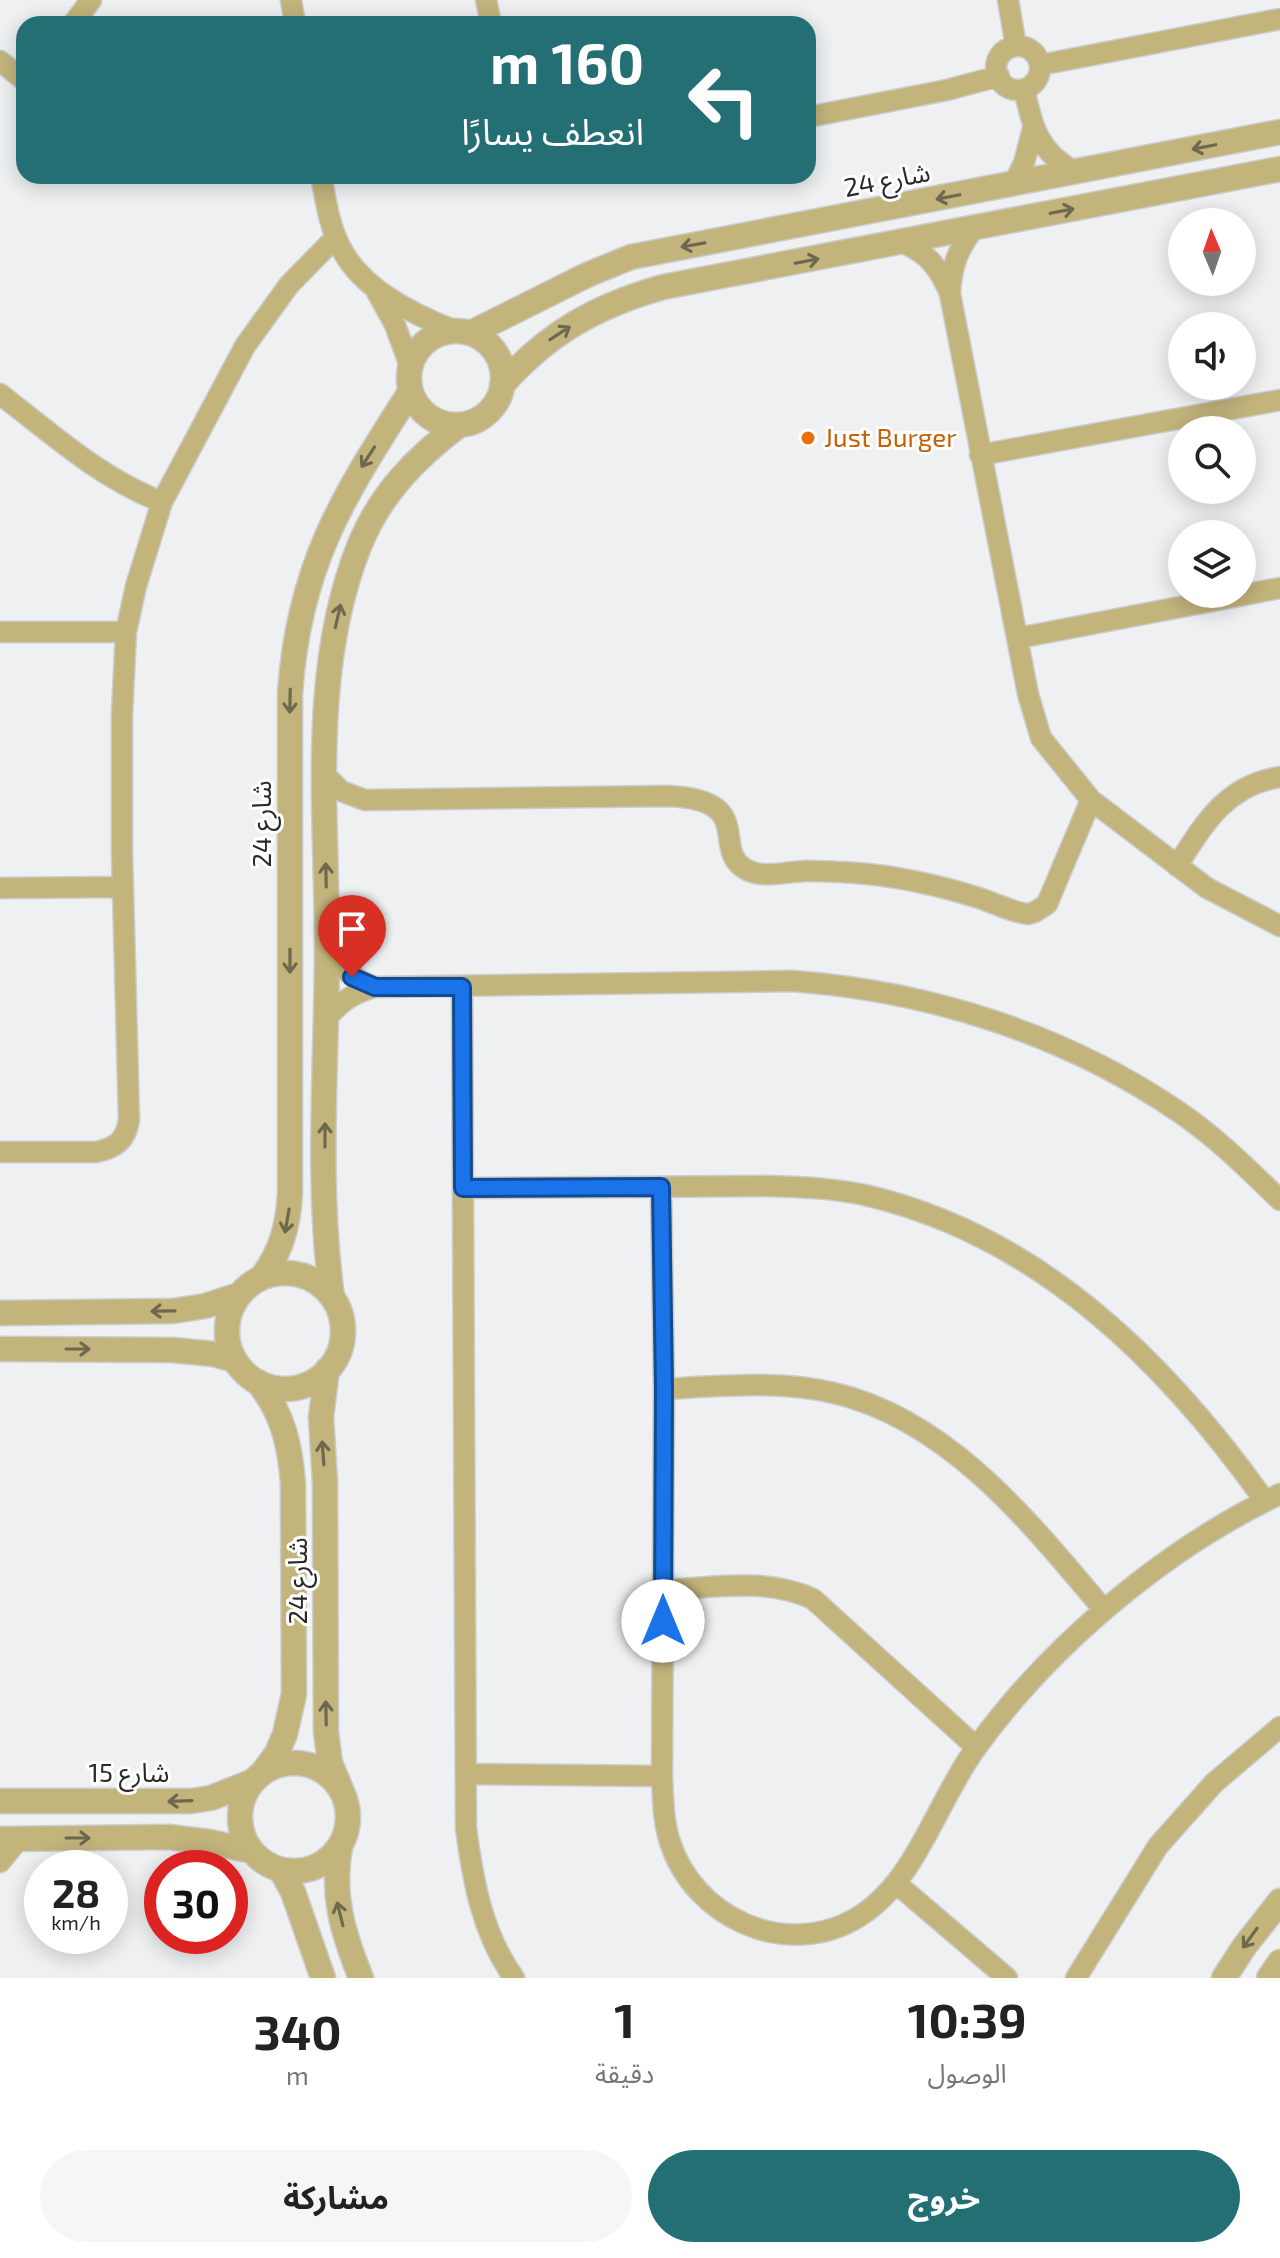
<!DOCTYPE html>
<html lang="ar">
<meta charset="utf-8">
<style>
:root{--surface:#fff;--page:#f6f6f6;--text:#222;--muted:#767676;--accent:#246f74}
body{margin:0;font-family:"Exo 2","Noto Sans Arabic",sans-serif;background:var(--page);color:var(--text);direction:rtl;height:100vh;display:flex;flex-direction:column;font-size:30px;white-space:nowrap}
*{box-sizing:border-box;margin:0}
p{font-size:26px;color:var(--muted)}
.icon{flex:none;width:44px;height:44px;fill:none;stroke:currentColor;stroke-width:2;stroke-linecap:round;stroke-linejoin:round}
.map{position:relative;height:1978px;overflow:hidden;direction:ltr}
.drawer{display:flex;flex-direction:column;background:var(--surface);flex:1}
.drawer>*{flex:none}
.banner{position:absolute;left:16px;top:16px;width:800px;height:168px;border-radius:24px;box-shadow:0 4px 20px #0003;direction:rtl;background:#246f74;color:#fff;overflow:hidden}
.needle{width:52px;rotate:358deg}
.controls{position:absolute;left:1168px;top:208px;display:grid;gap:16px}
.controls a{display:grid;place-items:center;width:88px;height:88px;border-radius:50%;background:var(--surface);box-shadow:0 4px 20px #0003;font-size:40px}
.speed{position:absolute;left:24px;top:1850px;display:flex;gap:16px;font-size:40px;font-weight:700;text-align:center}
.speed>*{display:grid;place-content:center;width:104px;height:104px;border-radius:50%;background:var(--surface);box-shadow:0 4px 20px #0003;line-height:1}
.speed small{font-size:20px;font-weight:400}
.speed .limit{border:12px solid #d22;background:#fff;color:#111}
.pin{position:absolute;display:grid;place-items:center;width:68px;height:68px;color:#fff;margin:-82px -34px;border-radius:50% 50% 50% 0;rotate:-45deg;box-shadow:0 0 8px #0007}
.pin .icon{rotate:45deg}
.me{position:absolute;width:88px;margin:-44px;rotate:0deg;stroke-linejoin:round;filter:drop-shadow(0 0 6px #0008)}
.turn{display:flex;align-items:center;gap:28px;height:168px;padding:0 40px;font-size:36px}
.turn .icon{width:104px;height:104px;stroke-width:2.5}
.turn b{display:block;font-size:56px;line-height:68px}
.eta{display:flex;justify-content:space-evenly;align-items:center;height:136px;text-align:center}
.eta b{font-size:48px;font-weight:700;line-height:56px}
.cta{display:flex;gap:16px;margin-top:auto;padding:16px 40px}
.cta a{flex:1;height:92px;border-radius:48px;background:var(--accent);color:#fff;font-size:32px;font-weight:700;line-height:92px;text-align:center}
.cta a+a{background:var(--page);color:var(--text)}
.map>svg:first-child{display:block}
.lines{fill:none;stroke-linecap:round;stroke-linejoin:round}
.minor-casing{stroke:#cbcccd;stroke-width:23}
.tertiary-casing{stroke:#cbcccd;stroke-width:27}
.minor{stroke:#c3b47c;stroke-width:20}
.tertiary{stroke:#c3b47c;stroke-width:24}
.oneway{stroke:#6e684e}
.route-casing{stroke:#114b97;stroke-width:20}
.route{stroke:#1a73e8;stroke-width:14}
.food-dot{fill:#e8710a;stroke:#fff;stroke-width:3}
.labels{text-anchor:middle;stroke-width:6;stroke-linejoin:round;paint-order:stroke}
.street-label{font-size:26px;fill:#282929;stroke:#fff}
.food-label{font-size:26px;fill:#c56008;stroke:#fff;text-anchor:start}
</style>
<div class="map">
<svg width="1280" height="1978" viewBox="0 0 1280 1978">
<rect width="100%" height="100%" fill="#eff0f1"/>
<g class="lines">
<defs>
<path id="minor" d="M291,0L295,24
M486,0L491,24
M1008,0L1016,46
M73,24L91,0
M996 68a22 22 0 1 1 44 0a22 22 0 1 1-44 0Z
M0,61L24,80
M1040,65L1280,19
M1024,89C1033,128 1038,151 1075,172
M808,117L947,90L999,76
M321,176C326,201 329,226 341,248C362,290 414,315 456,331
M1013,185L1024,163L1033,128
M903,243C928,253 940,269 950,294L1028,694L1041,738L1091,800L1207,888L1280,926
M377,292L395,325L410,366
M950,294C951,267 958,249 974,228
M0,394C52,434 100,478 162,502
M980,455L1280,400
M0,632H126
M1018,638L1280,588
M325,775L341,791L365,800L668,796C759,800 709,850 747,870C764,879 788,871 807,871C823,871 840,872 856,873C897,876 937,885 976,897C993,902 1010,912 1028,914L1035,912L1047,904L1091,800
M1177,866C1204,824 1226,785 1280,777
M0,888L123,887
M327,947C339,968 353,979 375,987
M462,987L466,1828C473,1881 482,1933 514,1978
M325,1021C338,1003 353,993 375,987L792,981C929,991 1065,1034 1179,1112C1216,1137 1248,1169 1280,1200
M0,1152H96C116,1148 126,1140 129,1120L122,853V714L126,632L136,586L162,502L245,346L289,285L336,237
M661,1187L664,1389L662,1776C663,1798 663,1821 670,1842C694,1918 785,1959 855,1919C916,1884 936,1802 976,1748C1050,1645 1166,1548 1280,1494
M463,1188L766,1186C800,1187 835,1188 869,1196C1040,1237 1165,1361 1265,1501
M664,1389C720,1386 779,1380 834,1393C950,1420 1032,1525 1104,1610
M663,1590C713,1588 767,1577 813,1599L976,1747
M467,1774L662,1776
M0,1862L20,1838
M897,1884L1007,1978
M1076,1978L1158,1846L1214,1783L1280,1727"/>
<path id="tertiary" d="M409 378a47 47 0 1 1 94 0a47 47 0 1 1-94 0Z
M471,333L587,275L631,257L1280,132
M502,385C548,333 596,306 663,287L1280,169
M227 1331a58 58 0 1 1 116 0a58 58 0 1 1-116 0Z
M261,1278C281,1253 288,1226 290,1194V693C299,564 343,497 410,392
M332,1297C316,1181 327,1062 327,946C327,813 309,670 360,544C381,493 416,458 459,425
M0,1313L173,1311L205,1306L239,1295
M0,1349L173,1350L213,1354L235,1360
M327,1370L321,1417L325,1483L326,1732L330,1763L341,1789
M258,1382C283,1414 290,1444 293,1484L294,1694L285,1734L277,1753L263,1772
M240 1817a54 54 0 1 1 108 0a54 54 0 1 1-108 0Z
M0,1801H191L211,1798L254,1781
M0,1839L169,1837L210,1842L252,1851
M340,1847C331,1895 343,1933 361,1978
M281,1870L293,1892L323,1978
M1224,1978L1244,1947L1280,1901
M1269,1978L1280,1962"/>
</defs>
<!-- minor casing -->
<use href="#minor" class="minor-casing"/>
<!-- tertiary casing -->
<use href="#tertiary" class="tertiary-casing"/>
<!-- minor -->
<use href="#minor" class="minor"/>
<!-- tertiary -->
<use href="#tertiary" class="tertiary"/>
</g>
<!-- one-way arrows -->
<defs><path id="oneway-shaft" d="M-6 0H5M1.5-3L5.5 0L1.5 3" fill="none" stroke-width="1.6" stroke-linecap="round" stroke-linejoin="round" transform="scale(2)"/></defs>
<g class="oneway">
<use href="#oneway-shaft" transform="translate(1204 147) rotate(169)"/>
<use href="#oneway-shaft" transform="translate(948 197) rotate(169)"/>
<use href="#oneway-shaft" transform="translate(1062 211) rotate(-11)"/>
<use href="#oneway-shaft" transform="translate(693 245) rotate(170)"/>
<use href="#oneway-shaft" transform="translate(807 261) rotate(-11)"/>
<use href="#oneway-shaft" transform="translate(560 333) rotate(-33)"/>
<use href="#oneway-shaft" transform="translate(368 457) rotate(123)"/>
<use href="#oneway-shaft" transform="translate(338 616) rotate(-77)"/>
<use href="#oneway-shaft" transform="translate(290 701) rotate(91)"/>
<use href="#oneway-shaft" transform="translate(326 875) rotate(-91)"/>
<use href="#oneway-shaft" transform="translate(290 961) rotate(90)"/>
<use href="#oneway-shaft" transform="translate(325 1135) rotate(-90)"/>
<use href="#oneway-shaft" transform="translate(287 1221) rotate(100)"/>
<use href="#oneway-shaft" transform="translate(163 1311) rotate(179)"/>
<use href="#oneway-shaft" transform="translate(78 1349)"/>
<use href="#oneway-shaft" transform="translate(323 1453) rotate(-94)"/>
<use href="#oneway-shaft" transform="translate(326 1713) rotate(-91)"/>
<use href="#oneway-shaft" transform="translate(180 1801) rotate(178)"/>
<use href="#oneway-shaft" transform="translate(78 1838)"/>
<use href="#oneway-shaft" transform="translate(340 1914) rotate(-104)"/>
<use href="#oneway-shaft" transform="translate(1250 1938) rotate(126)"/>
</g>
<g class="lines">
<defs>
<path id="route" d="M352,977L375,987H462L463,1188L661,1187L664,1389L663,1621"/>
</defs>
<!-- route casing -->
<use href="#route" class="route-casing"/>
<!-- route -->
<use href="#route" class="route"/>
</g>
<!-- markers -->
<circle class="food-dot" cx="808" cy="438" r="8"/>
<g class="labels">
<!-- street labels -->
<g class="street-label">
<text transform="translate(887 180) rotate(-11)" y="9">شارع 24</text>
<text transform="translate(262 824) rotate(-90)" y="9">شارع 24</text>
<text transform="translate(298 1581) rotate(-90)" y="9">شارع 24</text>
<text x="129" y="1782">شارع 15</text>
</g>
<!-- food labels -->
<g class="food-label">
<text x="824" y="447">Just Burger</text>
</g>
</g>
</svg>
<div class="controls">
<a><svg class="needle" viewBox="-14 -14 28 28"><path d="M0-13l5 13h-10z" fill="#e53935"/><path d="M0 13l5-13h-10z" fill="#767676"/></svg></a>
<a><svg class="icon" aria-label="sound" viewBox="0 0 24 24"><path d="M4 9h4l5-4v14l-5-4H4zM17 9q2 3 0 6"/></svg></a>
<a><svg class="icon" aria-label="search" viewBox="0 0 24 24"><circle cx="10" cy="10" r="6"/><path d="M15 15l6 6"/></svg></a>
<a><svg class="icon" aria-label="layers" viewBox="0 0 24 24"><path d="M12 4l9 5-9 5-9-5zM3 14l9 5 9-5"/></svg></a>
</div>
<div class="speed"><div>28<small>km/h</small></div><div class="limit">30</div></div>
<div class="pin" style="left:352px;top:977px;background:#d93025"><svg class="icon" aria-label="arrive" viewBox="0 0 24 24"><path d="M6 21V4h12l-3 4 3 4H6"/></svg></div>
<svg class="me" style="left:663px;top:1621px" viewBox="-20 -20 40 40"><circle r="19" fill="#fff"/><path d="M0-13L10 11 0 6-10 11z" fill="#1a73e8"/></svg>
<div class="banner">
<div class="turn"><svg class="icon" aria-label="left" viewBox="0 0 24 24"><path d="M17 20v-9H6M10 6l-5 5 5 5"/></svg><div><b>160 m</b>انعطف يسارًا</div></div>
</div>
</div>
<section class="drawer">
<div class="eta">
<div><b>10:39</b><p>الوصول</p></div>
<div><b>1</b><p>دقيقة</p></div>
<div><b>340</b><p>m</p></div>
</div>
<div class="cta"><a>خروج</a><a>مشاركة</a></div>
</section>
